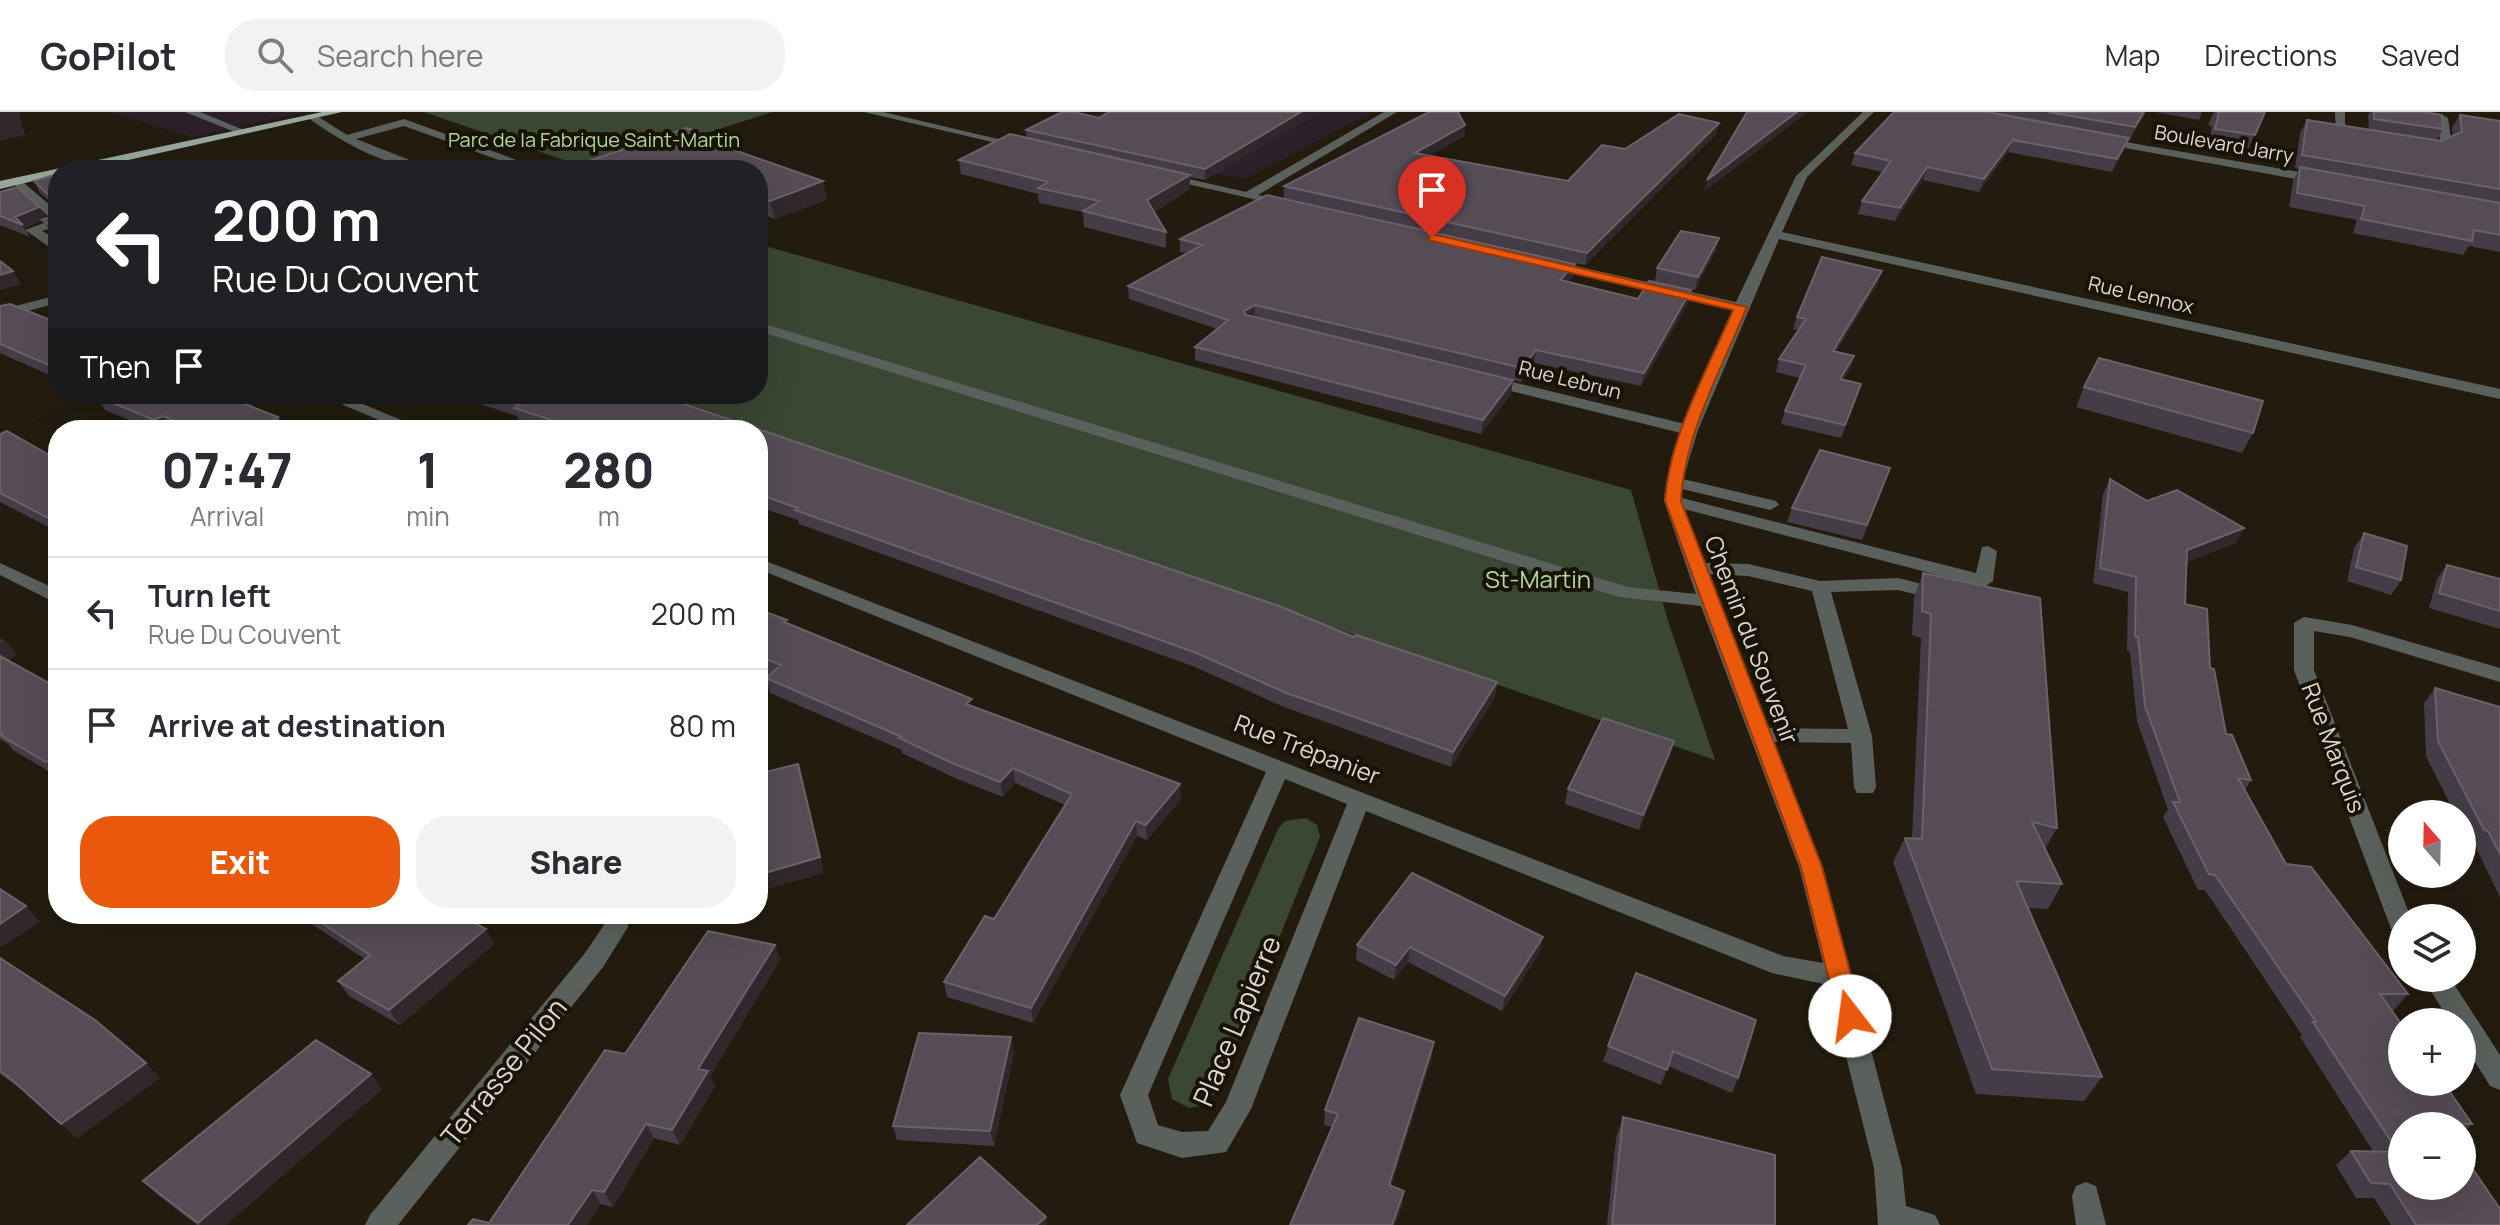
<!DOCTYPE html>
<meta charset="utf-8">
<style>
:root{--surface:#fff;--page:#f2f2f3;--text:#2b2b33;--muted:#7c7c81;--line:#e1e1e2;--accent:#ea580c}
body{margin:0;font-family:Manrope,sans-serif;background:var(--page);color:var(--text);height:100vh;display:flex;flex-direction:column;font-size:30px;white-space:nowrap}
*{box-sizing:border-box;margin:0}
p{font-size:26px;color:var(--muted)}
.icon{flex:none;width:44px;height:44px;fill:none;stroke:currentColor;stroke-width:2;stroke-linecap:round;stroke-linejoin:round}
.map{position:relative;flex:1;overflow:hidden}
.side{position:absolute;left:48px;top:308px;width:720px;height:504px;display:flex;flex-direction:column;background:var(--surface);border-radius:32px;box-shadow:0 8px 32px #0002}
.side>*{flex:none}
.hud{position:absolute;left:48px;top:48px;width:720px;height:244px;border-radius:32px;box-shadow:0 8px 32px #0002;background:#202124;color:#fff;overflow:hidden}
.needle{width:52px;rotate:340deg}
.controls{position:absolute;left:2388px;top:688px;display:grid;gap:16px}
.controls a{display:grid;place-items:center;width:88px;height:88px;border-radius:50%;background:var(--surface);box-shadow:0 8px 32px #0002;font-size:40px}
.pin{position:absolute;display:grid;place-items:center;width:68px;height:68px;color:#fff;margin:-82px -34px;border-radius:50% 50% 50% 0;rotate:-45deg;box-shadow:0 0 8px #0007}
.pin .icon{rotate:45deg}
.me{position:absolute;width:88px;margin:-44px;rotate:345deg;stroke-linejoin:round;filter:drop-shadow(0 0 6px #0008)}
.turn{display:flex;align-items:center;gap:28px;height:168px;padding:0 32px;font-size:36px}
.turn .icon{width:104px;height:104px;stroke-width:2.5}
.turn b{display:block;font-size:56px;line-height:68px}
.then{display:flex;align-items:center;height:76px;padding:0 32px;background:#0003;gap:16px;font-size:30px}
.eta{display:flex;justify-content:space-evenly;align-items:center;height:136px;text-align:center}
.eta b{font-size:48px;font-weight:800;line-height:56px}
.cta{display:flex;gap:16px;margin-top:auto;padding:16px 32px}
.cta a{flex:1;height:92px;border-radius:32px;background:var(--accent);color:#fff;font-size:32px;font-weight:800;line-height:92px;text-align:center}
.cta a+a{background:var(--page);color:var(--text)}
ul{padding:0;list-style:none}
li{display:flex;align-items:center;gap:24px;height:112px;padding:0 32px;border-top:2px solid var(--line)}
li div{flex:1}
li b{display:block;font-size:30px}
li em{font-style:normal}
header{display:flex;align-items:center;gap:48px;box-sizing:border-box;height:112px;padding:0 40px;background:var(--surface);border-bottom:2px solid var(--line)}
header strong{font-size:38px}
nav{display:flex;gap:44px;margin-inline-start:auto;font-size:28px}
.search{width:560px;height:72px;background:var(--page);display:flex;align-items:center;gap:20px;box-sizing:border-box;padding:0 28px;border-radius:32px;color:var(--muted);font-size:30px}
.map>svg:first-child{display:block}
.education{fill:#2d1f2a}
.green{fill:#3a4732}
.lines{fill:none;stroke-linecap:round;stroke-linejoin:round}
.minor{fill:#5a615c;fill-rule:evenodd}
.major{fill:#97a79d;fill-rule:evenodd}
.wall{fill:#443c47}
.shaded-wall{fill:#30282a}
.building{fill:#554c56;stroke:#6a6268;stroke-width:2}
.route{fill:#ea580c;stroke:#983908;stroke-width:2}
.labels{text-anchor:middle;stroke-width:8;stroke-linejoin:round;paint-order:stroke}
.far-park-label{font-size:20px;fill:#b0d89b;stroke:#191306}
.far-street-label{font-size:20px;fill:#dbd7ce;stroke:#191306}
.park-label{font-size:24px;fill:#b0d89b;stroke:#191306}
.street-label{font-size:24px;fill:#dbd7ce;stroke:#191306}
.near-street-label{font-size:28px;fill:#dbd7ce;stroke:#191306}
</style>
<header>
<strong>GoPilot</strong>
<div class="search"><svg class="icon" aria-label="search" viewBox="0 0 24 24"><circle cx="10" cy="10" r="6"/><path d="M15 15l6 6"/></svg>Search here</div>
<nav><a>Map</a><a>Directions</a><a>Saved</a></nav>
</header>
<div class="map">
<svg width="2500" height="1113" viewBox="0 0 2500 1113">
<rect width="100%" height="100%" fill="#231c0e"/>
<!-- education -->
<path class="education" d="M110,0H303L192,25Z
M1101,0H1373L1245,67L1045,30Z"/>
<!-- green -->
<path class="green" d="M424,0H772L593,58Z
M758,132L1631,378L1668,509L1715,648L660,282H758Z
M1306,706L1317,713L1320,725L1216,981L1199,994L1189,996L1172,987L1168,967L1278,717L1285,709Z"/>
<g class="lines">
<!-- minor -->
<path class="minor" d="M185,0H200L249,20L240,22Z
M864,0H883L1028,34L1022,37Z
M1384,0H1397L1258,83L1288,89V95L1161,66L1167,62L1246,80Z
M1863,0H1874L1807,65L1782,120L2500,277V287L1779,127L1698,318L1683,367L1776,389L1779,393L1770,398L1682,377V386L1976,461L1982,435L1988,434L1997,439L1993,469L1984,475L1684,397L1703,451L1748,452L1820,469L1898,466L1950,479L1952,483L1943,489L1898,478L1831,480L1872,624L1876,675L1873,681H1857L1854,675L1851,631L1774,630L1823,755L1902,1056L1906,1094L1935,1103L1940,1113H1878L1874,1056L1828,873L1772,861L1366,699L1251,997L1226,1040L1182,1046L1137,1031L1120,983L1266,660L758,457V446L1783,844L1823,851L1799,755L1701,494L1619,485L758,219V210L1628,475L1696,482L1664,389L1666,370L1681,321L1483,272L1480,269L1488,264L1685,312L1733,198L1542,152L1549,148L1736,190L1796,64ZM1707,462L1748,464L1812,479L1848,617L1768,616ZM1285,667L1347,692L1226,990L1208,1019L1182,1020L1158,1013L1148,983Z
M2335,0H2345V16L2365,22V26L2336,20Z
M314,2L347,23L404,7L544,58H527L404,14L356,27L435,58C392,58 344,32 310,7L309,5Z
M2443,3L2448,6L2452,32L2424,37V33L2440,30L2438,6Z
M2102,26L2323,64L2329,68L2323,72L2098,31V27Z
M17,65L58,100V114L42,119L58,128V134H48L25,118L52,108L13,71L11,69Z
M58,183V191L0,206V198Z
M317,282H339L425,318H403Z
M0,451L58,478V492L0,463Z
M2304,505L2352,513L2500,556V570L2350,525L2314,519V558L2411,806H2402V824L2393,821L2390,814L2294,558V511Z
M605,802H629L628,815L603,855L398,1113H365L370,1103L585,841L604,813Z
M2423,866H2450L2500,943V978L2490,974L2462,929V910H2450Z
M2086,1070L2096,1074L2106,1113H2076L2072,1084L2076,1074Z"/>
<!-- major -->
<path class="major" d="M322,0H342L84,58H58V63L0,77V69Z"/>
</g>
<!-- wall -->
<path class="wall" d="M1319,0L1205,68L1190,65V77L1154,100L1166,120V136L1084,115L1083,100L1039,91L1038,82L961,62L959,48L1027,26L1026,18L1099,6Z
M1894,0H2146L2130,27H2129L2112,60L2008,40L1979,80L1923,68L1895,109L1858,102L1862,89L1883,60L1851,53L1855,41Z
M2155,0H2202L2199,8Z
M2214,0H2265L2248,37L2209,31L2212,14L2208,13Z
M2370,0H2425L2443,17L2437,28L2441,29L2453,24L2452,16L2460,3L2500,9V140L2469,134L2463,143L2353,121L2357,108L2289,95L2293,69L2299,57L2295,56L2300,21L2307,8L2369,17L2368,3Z
M1719,11L1716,22L1585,153L1284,86V74L1465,13L1464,24L1430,43L1568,69L1625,37Z
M740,34L741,40L823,69L827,88L775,107L760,101L758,102V58H562Z
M58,62V136L51,125L52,122L50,120L43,108L24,116L30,125L0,113V80L39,95L46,106L53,104L54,93L40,81L34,69Z
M1719,126L1716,138L1695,178L1655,169L1657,156Z
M1180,127L1575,152L1573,165L1568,170L1638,187L1691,178L1688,191L1641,274L1534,251L1521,270L1408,243L1513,268L1511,282L1481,322L1195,248V235L1217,217L1129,187L1128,174L1187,141L1180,140Z
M1878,171L1836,240L1854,244L1850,257L1843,268L1857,285L1841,326L1781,312L1785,299L1800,266L1776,260L1779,247L1798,218L1793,217L1797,205Z
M0,194L58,211V267L0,241Z
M2084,275L2253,321L2242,341L2076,295Z
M93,282H222L223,284L278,305L280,309L304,318H154L105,298L96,284H97Z
M449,282H655L1279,494L1354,525L1356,523L1497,570L1495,585L1451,655L1284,595L1195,555L799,412L798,408L758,395V318H544L519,310L517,304Z
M0,322L58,348V420L0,390Z
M2110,367L2147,389L2244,416L2236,431L2186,450L2185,492L2210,556L2226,622L2251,668L2245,678L2286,752L2408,882L2394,898H2391L2472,1012L2462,1021V1014H2402L2500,1113H2391L2374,1086H2356L2336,1053L2351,1039H2373L2300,925L2302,923L2205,778H2198L2163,705L2168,698L2137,609L2130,540L2127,539L2128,480L2093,471L2103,382Z
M1885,370L1862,428L1787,410L1792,396Z
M2364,421L2401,468L2391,483L2347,469L2354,436Z
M2447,453L2500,467V517L2429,496L2437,467Z
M1923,461L2057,716L2045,737L2062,772L2048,797L2028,796L2102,965L2084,989L1976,982L1893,750L1905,726H1912L1921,526L1912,523L1914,485Z
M758,497L788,512L1181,687L1147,728L1137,724L1033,911L947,885L944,870L994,807L1065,693L1015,671L1003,685L955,666L902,641V638L770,581L766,566L770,562L758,557Z
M0,526L17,543L8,548L58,576V665L13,638L8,632L0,627Z
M2435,576L2500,595V785L2475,734L2470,733L2462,716V702H2455L2426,644L2424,591Z
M1674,629L1670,644L1639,718L1565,692L1568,677Z
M296,802H458L486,817L494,832L400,913L349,884L338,869L365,847Z
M775,833L780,848L710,964L715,974L680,1033L654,1026L613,1095L601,1092L489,1111L625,942Z
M1357,833L1540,840L1502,899L1408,850L1394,868L1356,848Z
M0,846L160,966L77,1026L28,982L0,962Z
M1636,861L1738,966L1732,981L1668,954L1661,973L1603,949Z
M1014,940L994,1034L897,1028L893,1014Z
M1432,945L1391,1074L1404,1079L1402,1094L1395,1113H1290L1332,1015L1324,1013L1325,998Z
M382,977L226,1113H197L158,1083L143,1069Z
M1623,1005L1775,1113H1607L1616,1026Z"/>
<!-- shaded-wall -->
<path class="shaded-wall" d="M0,0H19L25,24L0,28Z
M1301,0H1319L1205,68V57Z
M1797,0H1808L1704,80L1707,68Z
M2144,0H2146L2130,27L2135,15Z
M1719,11L1716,22L1585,153L1587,141Z
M1465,13L1464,24L1414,52L1415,41Z
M2129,26L2124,38L2112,60L2117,47Z
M2013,28L2008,40L1979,80L1984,67Z
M1927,55L1923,68L1895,109L1900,96Z
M1190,63V77L1148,103L1147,88Z
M823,69L827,88L775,107L770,89Z
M39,95L46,107L24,116L15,105Z
M1719,126L1716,138L1695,178L1698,165Z
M1575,152L1573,165L1558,180L1560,168Z
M13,159L21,172L0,178V163Z
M1882,159L1878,171L1829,252L1833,239Z
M1691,178L1688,191L1641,274L1644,261Z
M1255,193V206L1244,212V199Z
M1536,238L1534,251L1521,270L1522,256Z
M1854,244L1850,257L1836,280L1840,267Z
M1513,268L1511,282L1481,322L1483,308Z
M163,304L171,317L160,318L154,308Z
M2244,416L2236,431L2179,453L2187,438Z
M5,528L17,543L0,552V531Z
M1497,570L1495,585L1451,655L1453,640Z
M1674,629L1670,644L1639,718L1643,703Z
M52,647L58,654V665L46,650Z
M798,652L803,667L824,761L758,780V763Z
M1013,656L1015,671L1003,685L1000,670Z
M1180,672L1181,687L1147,728L1146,713Z
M1136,709L1137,724L1033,911L1031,896Z
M26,794L40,810L0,836V812Z
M486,817L494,832L400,913L389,898Z
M1543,825L1540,840L1502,899L1505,884Z
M775,833L780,848L710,964L715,974L680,1033L672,1018L698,957Z
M1410,835L1408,850L1394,868L1396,853Z
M1011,925L1014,940L994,1034L990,1019Z
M1434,930L1432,945L1387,1087L1389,1073Z
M146,951L160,966L77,1026L61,1012Z
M371,962L382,977L226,1113H200L198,1111Z
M646,1012L654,1026L613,1095L604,1080Z
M592,1078L601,1092L587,1113H568Z
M1404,1079L1402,1094L1395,1113H1392Z
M1046,1105L1047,1113H1037Z"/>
<!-- building -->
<path class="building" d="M1062,0H1074L1099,6L1109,0H1301L1205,57L1026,18Z
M1429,0H1458L1465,13L1415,41L1568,69L1602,33L1625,37L1679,2L1719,11L1587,141L1284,74Z
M1747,0H1797L1707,68Z
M1894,0H1988L2129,26L2117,47L2013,28L1984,67L1927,55L1900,96L1862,89L1891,49L1855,41Z
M2048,0H2144L2135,15Z
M2216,0H2265L2255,23L2215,17L2219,0Z
M2374,0H2425L2442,3L2443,17L2374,7Z
M2460,3L2500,9V77L2302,43L2307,8L2441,29L2462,20Z
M687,16L740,34L731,37L823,69L770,89L758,84V58H562Z
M1010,22L1190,63L1147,88L1166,120L1083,99L1100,89L1038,76L1048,70L959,48Z
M2300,55L2500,91V123L2474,118L2472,129L2361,107L2365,94L2297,81Z
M58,62V127L51,125L54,116L42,108L53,104L54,88L34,69Z
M17,75L39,95L15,105L23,113L0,104V80Z
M1267,83L1575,152L1560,168L1638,187L1649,169L1691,178L1644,261L1536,238L1522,256L1255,193L1244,199L1246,203L1513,268L1483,308L1195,235L1228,208L1128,174L1202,133L1180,127Z
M1681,119L1719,126L1698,165L1657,156Z
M1822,145L1882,159L1833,239L1854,244L1840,267L1861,272L1845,313L1785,299L1806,253L1779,247L1806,207L1797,205Z
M0,149L13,159L0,163Z
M10,192L58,211V257L0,232V194Z
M2099,246L2263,289L2253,321L2084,275Z
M102,282H219L278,305L274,307L304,318H198L163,304L154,308L96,284Z
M486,282H655L1279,494L1354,525L1356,523L1497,570L1453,640L1284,580L1194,540L795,398L798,396L758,382V318H582L514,296L520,293Z
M7,319L58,348V411L0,381V322Z
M1820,338L1890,356L1867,413L1792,396Z
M2110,367L2147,389L2177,378L2244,416L2187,438L2185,492L2207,497L2210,556L2214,557L2226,622L2232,623L2251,668L2238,666L2286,752L2311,755L2408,882H2380L2402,913V970H2443L2472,1012L2441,1011L2443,1014H2402V1074H2462V1041L2500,1097V1113H2416L2390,1072L2371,1071L2351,1039L2398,1040L2313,910H2316L2215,763L2209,762L2173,690H2180L2145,594L2138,525L2135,524L2136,465L2100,456Z
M2364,421L2407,434L2401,468L2356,455Z
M2447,453L2500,467V499L2439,481Z
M1923,461L2040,486L2057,716L2032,710L2062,772L2016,769L2102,965L1992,957L1905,726L1922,727L1931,502L1922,499Z
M758,497L787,508L784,510L972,587L966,592L1180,672L1146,713L1136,709L1031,896L944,870L985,804L994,807L1072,682L1013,656L1000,670L952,651L899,626L902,625L766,566L781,553L758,544Z
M0,544L58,576V651L52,647L46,650L0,623L3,621L0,619Z
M2435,576L2500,595V742L2488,719L2484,718L2438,629Z
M1603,606L1674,629L1643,703L1568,677Z
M798,652L820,745L758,763V662Z
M1412,761L1543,825L1505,884L1410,835L1396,853L1357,833Z
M0,777L26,794L0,812Z
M308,802H458L486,817L389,898L338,869L370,843Z
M708,819L775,833L698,957L708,959L672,1018L646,1012L604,1080L592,1078L568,1113H468L473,1107L489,1111L605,938L625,942Z
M0,846L95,908L146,951L61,1012L12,968L0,959Z
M1636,861L1756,908L1738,966L1673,939L1667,958L1608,934Z
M1359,906L1434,930L1389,1073L1404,1079L1392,1113H1290L1338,1002L1325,998Z
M919,921L1011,925L990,1019L893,1014Z
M316,928L371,962L198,1111L143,1069Z
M1623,1005L1775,1043V1113H1612Z
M980,1045L1046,1105L1037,1113H907Z"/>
<!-- route -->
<path class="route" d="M1432,122L1747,195C1722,256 1684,323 1681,389L1822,755L1862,904L1858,911L1850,914L1842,911L1838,904L1801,755L1665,389C1669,324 1708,257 1733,198L1428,128Z"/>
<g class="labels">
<!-- far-park labels -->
<g class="far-park-label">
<text x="594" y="35">Parc de la Fabrique Saint-Martin</text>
</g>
<!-- far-street labels -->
<g class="far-street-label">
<text transform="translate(2224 32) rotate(10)" y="7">Boulevard Jarry</text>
<text transform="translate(2141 183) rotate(13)" y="7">Rue Lennox</text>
<text transform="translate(1570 268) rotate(14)" y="7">Rue Lebrun</text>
</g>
<!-- park labels -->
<g class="park-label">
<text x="1538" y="476">St-Martin</text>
</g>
<!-- street labels -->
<g class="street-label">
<text transform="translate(1751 528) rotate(69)" y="8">Chemin du Souvenir</text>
<text transform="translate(2333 636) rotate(69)" y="8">Rue Marquis</text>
<text transform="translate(1307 638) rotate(21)" y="8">Rue Trépanier</text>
</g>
<!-- near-street labels -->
<g class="near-street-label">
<text transform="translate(1237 909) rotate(-67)" y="10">Place Lapierre</text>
<text transform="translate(504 960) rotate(-51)" y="10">Terrasse Pilon</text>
</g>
</g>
</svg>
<div class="controls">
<a><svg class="needle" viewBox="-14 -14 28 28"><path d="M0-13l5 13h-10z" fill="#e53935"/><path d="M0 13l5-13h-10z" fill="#7c7c81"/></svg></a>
<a><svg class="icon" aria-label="layers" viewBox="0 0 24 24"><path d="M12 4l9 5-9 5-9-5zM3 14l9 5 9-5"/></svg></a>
<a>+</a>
<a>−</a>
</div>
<div class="pin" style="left:1432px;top:126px;background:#d93025"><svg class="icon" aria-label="arrive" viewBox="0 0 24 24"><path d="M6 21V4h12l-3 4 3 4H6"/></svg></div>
<svg class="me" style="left:1850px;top:904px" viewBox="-20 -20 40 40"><circle r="19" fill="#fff"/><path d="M0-13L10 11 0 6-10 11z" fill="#ea580c"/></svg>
<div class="hud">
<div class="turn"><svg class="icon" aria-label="left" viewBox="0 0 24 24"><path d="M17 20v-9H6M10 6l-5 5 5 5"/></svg><div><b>200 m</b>Rue Du Couvent</div></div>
<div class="then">Then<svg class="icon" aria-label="arrive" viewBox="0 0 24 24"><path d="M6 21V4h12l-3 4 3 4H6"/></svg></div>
</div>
<section class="side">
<div class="eta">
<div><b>07:47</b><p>Arrival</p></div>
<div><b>1</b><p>min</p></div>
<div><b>280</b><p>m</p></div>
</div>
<ul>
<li><svg class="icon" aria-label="left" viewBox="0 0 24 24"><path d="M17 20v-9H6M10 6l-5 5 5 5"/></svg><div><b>Turn left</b><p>Rue Du Couvent</p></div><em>200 m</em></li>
<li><svg class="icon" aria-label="arrive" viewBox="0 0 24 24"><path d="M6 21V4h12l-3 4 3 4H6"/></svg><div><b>Arrive at destination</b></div><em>80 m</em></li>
</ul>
<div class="cta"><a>Exit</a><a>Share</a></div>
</section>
</div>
